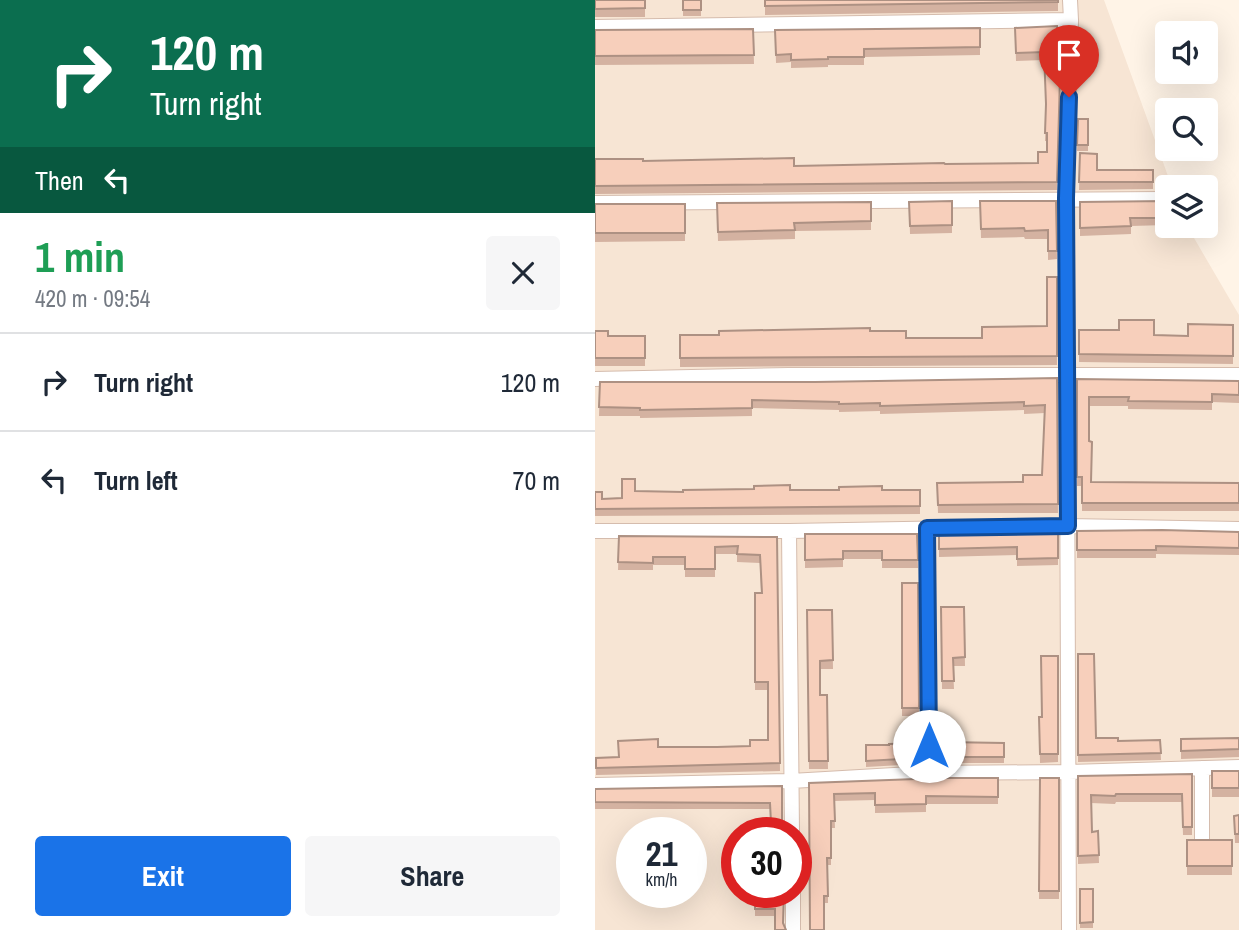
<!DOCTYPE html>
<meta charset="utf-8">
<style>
:root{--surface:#fff;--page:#f6f6f7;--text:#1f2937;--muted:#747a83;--line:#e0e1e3;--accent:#1a73e8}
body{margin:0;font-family:"Archivo Narrow",sans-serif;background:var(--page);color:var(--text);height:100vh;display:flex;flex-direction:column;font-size:26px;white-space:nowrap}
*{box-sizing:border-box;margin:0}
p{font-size:23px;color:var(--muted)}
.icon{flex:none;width:38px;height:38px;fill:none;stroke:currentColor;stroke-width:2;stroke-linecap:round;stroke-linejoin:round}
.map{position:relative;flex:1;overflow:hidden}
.details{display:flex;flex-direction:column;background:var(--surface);width:595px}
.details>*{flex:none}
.banner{background:#0b6e4f;color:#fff;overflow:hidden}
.controls{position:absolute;left:560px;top:21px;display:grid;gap:14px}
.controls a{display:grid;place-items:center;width:63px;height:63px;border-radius:7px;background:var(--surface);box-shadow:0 7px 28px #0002;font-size:35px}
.speed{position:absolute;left:21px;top:817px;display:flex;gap:14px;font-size:35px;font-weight:700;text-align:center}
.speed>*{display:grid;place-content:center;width:91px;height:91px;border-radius:50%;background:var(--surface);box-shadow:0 7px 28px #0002;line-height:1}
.speed small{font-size:18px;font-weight:400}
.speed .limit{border:10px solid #d22;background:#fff;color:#111}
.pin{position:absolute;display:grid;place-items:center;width:60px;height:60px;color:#fff;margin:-72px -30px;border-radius:50% 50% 50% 0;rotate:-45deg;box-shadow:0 0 7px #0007}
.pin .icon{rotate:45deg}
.me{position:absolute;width:77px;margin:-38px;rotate:0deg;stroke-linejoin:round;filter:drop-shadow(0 0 5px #0008)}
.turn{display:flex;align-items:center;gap:24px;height:147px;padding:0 35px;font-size:32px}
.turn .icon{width:91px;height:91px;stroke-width:2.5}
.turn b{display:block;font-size:49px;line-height:60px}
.then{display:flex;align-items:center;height:66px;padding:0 35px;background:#0003;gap:14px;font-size:26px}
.round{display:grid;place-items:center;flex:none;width:74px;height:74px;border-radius:7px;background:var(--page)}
.headline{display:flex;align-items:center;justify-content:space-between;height:119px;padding:0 35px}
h1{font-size:42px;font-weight:700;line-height:52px;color:#1e9e55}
.action{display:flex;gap:14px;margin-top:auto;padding:14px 35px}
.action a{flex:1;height:80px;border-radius:7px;background:var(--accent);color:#fff;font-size:28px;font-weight:700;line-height:80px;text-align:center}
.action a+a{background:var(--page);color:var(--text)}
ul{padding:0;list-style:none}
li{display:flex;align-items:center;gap:21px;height:98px;padding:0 35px;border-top:2px solid var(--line)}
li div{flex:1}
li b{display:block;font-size:26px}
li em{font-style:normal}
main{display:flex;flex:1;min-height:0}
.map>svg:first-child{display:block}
.residential{fill:#f7e5d4;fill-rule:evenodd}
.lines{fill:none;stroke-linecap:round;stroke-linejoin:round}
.minor-casing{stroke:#d5bcad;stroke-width:16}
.minor{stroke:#fff;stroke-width:14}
.wall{fill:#d4b2a1}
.building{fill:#f7cfbb;stroke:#ad9183;stroke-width:2}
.route-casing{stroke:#114b97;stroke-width:18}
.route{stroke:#1a73e8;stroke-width:12}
</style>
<main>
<section class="details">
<div class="banner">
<div class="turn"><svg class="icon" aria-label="right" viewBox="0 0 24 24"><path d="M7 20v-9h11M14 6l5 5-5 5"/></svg><div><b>120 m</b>Turn right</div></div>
<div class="then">Then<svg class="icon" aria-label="left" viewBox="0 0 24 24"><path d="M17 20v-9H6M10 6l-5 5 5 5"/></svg></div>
</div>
<div class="headline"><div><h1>1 min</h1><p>420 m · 09:54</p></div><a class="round"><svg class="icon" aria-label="close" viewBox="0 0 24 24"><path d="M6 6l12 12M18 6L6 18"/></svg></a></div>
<ul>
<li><svg class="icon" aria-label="right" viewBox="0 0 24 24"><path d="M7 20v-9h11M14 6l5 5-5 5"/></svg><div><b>Turn right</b></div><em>120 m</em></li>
<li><svg class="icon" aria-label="left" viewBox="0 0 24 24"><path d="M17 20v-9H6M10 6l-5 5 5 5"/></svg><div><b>Turn left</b></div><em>70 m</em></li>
</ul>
<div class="action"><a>Exit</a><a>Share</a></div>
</section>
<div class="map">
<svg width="644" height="930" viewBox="0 0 644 930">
<rect width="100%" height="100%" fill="#fff4e7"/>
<!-- residential -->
<path class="residential" d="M0,0H509L577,187H572V226H592L644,315V930H0ZM37,833H96V892H37ZM142,833H201V892H142Z"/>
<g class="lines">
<defs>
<path id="minor" d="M475,0L476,20
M0,27L476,20L471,198L474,930
M0,203L570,199
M0,379L194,375H644
M332,528L334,773
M0,531H194L473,526L644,529
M194,531L197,833
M607,768V839
M0,785L196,781L334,773L474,772L644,767
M198,892V930"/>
</defs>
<!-- minor casing -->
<use href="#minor" class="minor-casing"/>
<!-- minor -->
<use href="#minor" class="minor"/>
</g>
<!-- wall -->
<path class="wall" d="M0,0H50V17H0Z
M88,0H106V16H88Z
M170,0H463V11L170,15Z
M462,26V190L0,194V159L199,166L443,163L452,152V141H450L451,108L449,60L421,61L420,28Z
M385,28V55L269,57V65H233V67L196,68V62L181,63L180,30Z
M158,29L159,64L0,65V30Z
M483,119H493V151H482Z
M485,153L502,170H558V189L484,190Z
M357,201V233L315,234L314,202Z
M385,201H461L462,259L453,260V239H430L429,237L386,238Z
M571,201V225L536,226V234L485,236V202Z
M276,202V230L200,231V239L123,241L122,203Z
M0,204H90V241L0,242Z
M462,277V365L85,367V335H124L275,331L311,338H387L452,326Z
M638,325V364L484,362V330L559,335L593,336Z
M0,331L13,336H50V366H0Z
M462,378L463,513H343L342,483L428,482L447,475L450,413L429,414V410L285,414V411L244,412V410L157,408V416L45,418V416H4L5,382H220Z
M482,379L644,381V403L617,402V410L533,409V406H494V441L496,482L644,483V511H487V486H482Z
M159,489L195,490H325V514L0,516V492L7,499L27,498L40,491L88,492Z
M482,531L644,532V555L561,554V558H482Z
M463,532V565L422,566V555L344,557V534Z
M210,534H322L323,568H287V559H248V567L210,568Z
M24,536L182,537L185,771L1,775V758L23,757L63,747L155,746L173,740V690H160V593H166L165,563L142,562V554H120V577H90V565H58V570H23Z
M307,583H323L324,716H307Z
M346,607H369L370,666H358L359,689H347Z
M212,610H237L238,669H225V695H232L233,769H214Z
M483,654L501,738L523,741L565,740L566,760L483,762Z
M463,656V762L445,763L444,717H447Z
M644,738V757L586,759V739Z
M349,742L409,743V763H349Z
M324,743V764L271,767V745Z
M617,771H644V797H617Z
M597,774V835H588L587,802H521L520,804L496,803L497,832L503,831L504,863L483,864V776Z
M403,778V804H331V812L280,813V800L239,801L240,828H236V865H233V903H229L214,783Z
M445,778H464V899H444Z
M187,786V829L176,830L175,809H0V789Z
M644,815V843H640L639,816Z
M592,840H637V875H592Z
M485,889H498V928H485Z
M160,892H189L180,916H160Z"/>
<!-- building -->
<path class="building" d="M0,0H50V8L0,9Z
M88,0H106V10H88Z
M170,0H463V2L170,6Z
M462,26L465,77L462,182L0,186V159H48V161L199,158V166L349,163L350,164L443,163V152H452V133H450L451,104L449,52L421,53L420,28Z
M385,28V47L269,49V57H233V59L196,60V54L181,55L180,30Z
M158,29L159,55L0,56V30Z
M483,119H493V145H482Z
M485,153L502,154V170H558V182H484Z
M357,201V225L315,226L314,202Z
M385,201H461L462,251H453V230L430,231L429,228L386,229Z
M571,201V218H535L536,226L485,228V202Z
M276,202V221L199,223L200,230L123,232L122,203Z
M0,204H90V233H0Z
M452,277H462V356L85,358V335H124V331L275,328V331H311V338H387V327L452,326Z
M524,320H559V335L593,336V324L638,325V356L484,354V330H524Z
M0,331H13V336H50V358H0Z
M462,378L463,504L343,505L342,483L428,482V475H447L450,405L429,406V402L285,406V403L244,404V402L157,400V408L45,410V408L4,407L5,382H220Z
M482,379L644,381V395L617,394V402L533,401L534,397H494V441L497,442L496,482L644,483V503H487V477H482Z
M27,479H40V491L88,492V490L159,489V486L195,485V490H244V487L287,486V490H325V506L0,509V492H7V499L27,498Z
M567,530L644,532V548L561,546V550H482V531Z
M463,532V558L422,559V547L344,549V534Z
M210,534H322L323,560H287V551H248V559L210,560Z
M24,536L182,537L185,763L1,768V758L24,757L23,741L63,739V747H122L155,746V740H173V682H160V593H167L165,555L142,554L143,546L120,547V569H90V557H58V563L23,562Z
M307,583H323L324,708H307Z
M346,607H369L370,657L358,658L359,681H347Z
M212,610H237L238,660L225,661V695H232L233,761H214Z
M483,654H499L501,738H523V741L565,740L566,753L483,755Z
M446,656H463V754H445L444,717H447Z
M644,738V749L586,751V739Z
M349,742L409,743V757H349Z
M324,743V758L271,761V745H294V744Z
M617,771H644V788H617Z
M597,774V827H588L587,794H521L520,796L496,795L497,832L503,831L504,855L483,856V776Z
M348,778H403V797L331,796V804L280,805V793L239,794L240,821H236V858H232L233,896H229V930H215L214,783Z
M445,778H464V891H444Z
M187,786V823H176L175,803L0,802V789Z
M644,815V834H640L639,816Z
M592,840H637V866H592Z
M485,889H498V922L485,923Z
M160,892H189L188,923L191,930H180V909H160Z"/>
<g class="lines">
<defs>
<path id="route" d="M334,746L332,528L473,526L471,198L474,97"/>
</defs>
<!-- route casing -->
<use href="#route" class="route-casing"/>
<!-- route -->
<use href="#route" class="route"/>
</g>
</svg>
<div class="controls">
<a><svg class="icon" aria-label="sound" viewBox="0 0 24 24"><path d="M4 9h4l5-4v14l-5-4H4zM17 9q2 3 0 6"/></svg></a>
<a><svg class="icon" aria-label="search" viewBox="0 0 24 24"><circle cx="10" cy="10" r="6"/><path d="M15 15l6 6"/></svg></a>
<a><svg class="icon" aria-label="layers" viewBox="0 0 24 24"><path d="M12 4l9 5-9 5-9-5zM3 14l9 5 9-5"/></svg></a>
</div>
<div class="speed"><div>21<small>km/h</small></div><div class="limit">30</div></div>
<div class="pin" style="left:474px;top:97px;background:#d93025"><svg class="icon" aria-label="arrive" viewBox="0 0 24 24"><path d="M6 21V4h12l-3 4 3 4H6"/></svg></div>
<svg class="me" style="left:334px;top:746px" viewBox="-20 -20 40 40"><circle r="19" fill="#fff"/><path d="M0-13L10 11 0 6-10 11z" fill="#1a73e8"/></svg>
</div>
</main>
